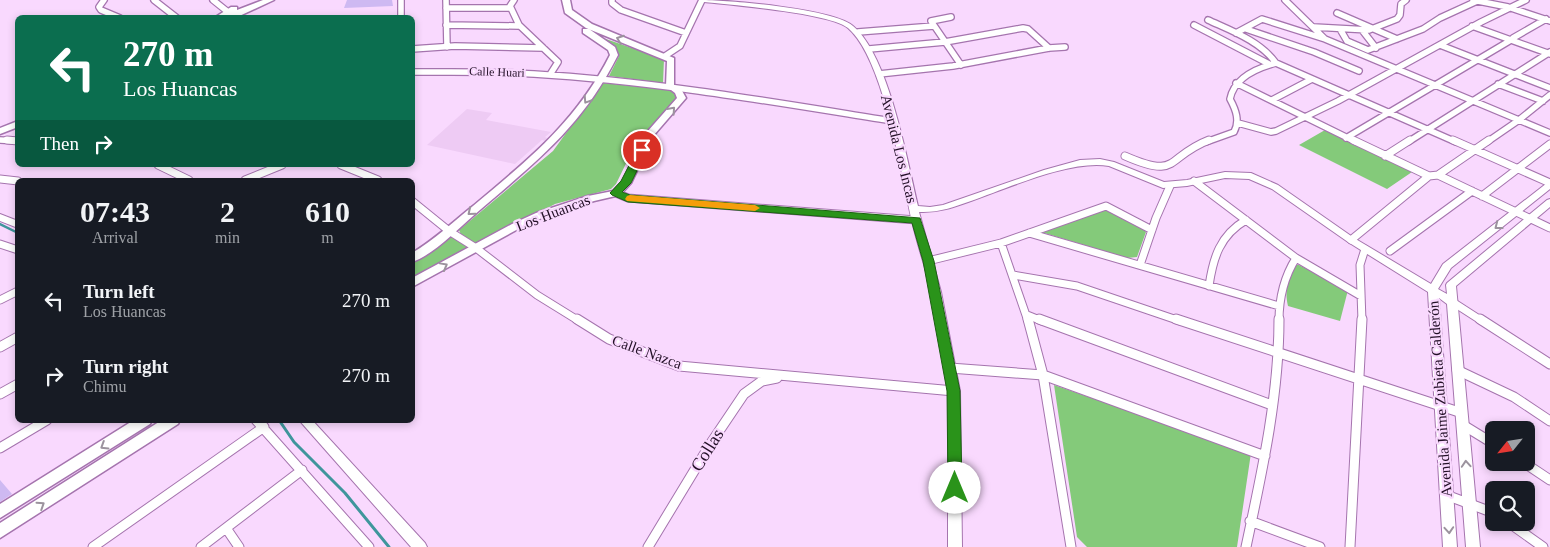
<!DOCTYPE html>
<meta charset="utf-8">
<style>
:root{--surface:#171b24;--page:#20242c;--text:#f1f3f6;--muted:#9ea1a6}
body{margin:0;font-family:"Times New Roman",serif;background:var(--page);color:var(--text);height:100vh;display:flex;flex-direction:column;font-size:19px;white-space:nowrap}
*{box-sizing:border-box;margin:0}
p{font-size:16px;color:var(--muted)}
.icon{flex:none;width:28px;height:28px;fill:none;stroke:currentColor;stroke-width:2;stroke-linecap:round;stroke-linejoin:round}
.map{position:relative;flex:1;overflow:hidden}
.details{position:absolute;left:15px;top:178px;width:400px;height:245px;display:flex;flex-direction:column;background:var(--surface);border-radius:8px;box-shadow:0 2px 8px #0003}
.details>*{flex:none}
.hud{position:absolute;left:15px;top:15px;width:400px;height:152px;border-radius:8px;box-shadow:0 2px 8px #0003;background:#0b6e4f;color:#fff;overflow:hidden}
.needle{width:32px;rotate:240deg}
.fabs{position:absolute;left:1485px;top:421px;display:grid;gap:10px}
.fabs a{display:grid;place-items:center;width:50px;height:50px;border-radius:8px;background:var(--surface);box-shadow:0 2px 8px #0003;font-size:25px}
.pin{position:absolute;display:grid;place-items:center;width:42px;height:42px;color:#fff;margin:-21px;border:2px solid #fff;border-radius:50%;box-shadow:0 1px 5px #0007}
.me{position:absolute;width:55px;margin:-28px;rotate:0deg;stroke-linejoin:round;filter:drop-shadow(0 0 4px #0008)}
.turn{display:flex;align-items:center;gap:18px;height:105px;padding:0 25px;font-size:22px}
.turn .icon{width:65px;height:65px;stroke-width:2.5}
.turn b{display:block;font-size:35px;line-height:42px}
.then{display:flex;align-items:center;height:48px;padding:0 25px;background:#0003;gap:10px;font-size:19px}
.eta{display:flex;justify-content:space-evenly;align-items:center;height:85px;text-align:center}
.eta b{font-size:30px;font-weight:700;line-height:35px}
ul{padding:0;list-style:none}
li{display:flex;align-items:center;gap:15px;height:75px;padding:0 25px}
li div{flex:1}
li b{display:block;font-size:19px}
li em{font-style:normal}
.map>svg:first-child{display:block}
.built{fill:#eecbf4}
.green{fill:#84ca7a}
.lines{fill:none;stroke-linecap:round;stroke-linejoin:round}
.stream-far1{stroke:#3f969c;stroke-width:2.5}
.stream{stroke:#3f969c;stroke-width:3}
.building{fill:#ceb9f2}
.minor-far2-casing{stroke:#a574ae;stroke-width:8}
.minor-far1-casing{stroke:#a574ae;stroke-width:9}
.minor-casing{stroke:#a574ae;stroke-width:11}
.tertiary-casing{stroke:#a574ae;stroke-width:2}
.secondary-casing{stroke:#a574ae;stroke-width:3}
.minor-far2{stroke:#fff;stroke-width:5.5}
.minor-far1{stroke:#fff;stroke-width:7}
.minor{stroke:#fff;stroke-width:9}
.tertiary{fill:#fff;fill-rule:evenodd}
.secondary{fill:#fff;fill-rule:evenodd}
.oneway{stroke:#9c939e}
.route{fill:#2a931a;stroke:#1b6011}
.slow{fill:#f59e0b}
.labels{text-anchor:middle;stroke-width:4.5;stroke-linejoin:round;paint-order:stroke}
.far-street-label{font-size:12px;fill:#231027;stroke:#f9d9fe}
.street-label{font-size:15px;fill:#231027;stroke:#f9d9fe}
.near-street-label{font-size:18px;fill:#231027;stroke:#f9d9fe}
</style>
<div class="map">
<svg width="1550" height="547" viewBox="0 0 1550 547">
<rect width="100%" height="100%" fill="#f9d9fe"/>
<!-- built -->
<path class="built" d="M467,109L492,113L486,120L551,132L545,137L547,138L545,141L542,140L515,164L427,145Z"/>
<!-- green -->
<path class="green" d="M600,37L664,59L663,83L609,76L619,56L617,52Z
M604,83L672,90L676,96V99L636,143L616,184L611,189L555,204L479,244C471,243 462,239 459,230L553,151L601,85Z
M1325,130L1412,172L1387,189L1299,145Z
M1102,210H1108L1143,228L1146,232L1137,257L1127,258L1041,232Z
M451,234L473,252L413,283V261Z
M1296,265H1299L1348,290L1340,321L1288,306C1284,290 1288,279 1296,265Z
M1054,385L1251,453L1237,547H1087L1077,537Z"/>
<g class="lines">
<!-- stream-far1 -->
<path class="stream-far1" d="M0,224L18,233"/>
<!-- stream -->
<path class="stream" d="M279,420L294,442L345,493L389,547"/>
</g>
<!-- building -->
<path class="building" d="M347,0H392L393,6L344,8Z
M0,480L12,494L0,502Z"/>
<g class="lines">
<defs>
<path id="minor-far2" d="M104,0L99,7L101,10L120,18
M154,0L177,18
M213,0L228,12
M401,0V18
M446,0L447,47
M514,0L510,6L519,25L558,62L551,73
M612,0V3L621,10L686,33
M1285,0L1325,39L1550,133
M1473,0L1508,7L1550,21
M446,8H510
M1337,13L1397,39
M951,17L931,21L961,65
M1208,20C1232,31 1260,41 1276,63
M446,25L519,26
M1194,25L1269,64
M1472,26L1550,54
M1314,27L1369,30L1397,19L1400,15L1401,4L1406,0
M1246,29L1314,52L1359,71
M1340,29L1347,41L1368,50L1423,29L1440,18L1477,1
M1362,30L1376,48
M858,32L934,26
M1236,33L1262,19L1325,39
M1513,38L1546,19
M1440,45L1550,88
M412,49L455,46L543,48
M869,49L945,42L1023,28L1028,29L1049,48
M665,56L680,46L702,0
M412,72C453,72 493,71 534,74C654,81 773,102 892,121
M879,74L953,66L1049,48L1065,47
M1236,83L1356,142
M1498,84L1543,101
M1272,100L1312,79
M1238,123L1271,132L1276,131L1338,101L1481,22L1526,0
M1346,138L1511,40
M0,140L18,141
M1206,142L1234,132C1240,121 1236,110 1230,99C1234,78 1257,68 1276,63L1456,142
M1408,142L1550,52
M1487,142L1519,120L1550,95"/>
<path id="minor-far1" d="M7,140L18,141
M1353,140L1429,176L1438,175L1550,228
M1453,140L1550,183
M1125,156C1180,180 1165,157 1209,140
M1385,156L1410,140
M158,165L189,180
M341,165L378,180
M1438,175L1489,140
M0,179L18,181
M245,180L282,165
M1194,181L1296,258L1361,296
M616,193L628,198L916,220
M1482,196L1550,144
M412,201L449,231L476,248L537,295L579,321
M1029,233L1279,306
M1351,240L1429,176
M1001,243L1028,321
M0,244L18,250
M1390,251L1472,191
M928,261L1001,243L1106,206L1152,230
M1140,265L1156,218L1170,186
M1013,275L1077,286L1180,321
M1209,286C1213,258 1220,235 1246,220
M0,300L18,291
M1451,301L1482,321
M1027,315L1042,321
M1279,321C1279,298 1284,277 1296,258
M1362,321L1360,265L1365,249"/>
<path id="minor" d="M577,319L609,339L679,366L954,391
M1028,319L1043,375L1071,547
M1039,319L1272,405
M1176,319L1462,413
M1480,319L1550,364
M0,347L18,337
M950,368L1043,375L1265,456
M1457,370L1514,397L1550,421
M0,394L18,384
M256,420L369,547
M1463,425L1494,444
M0,448L47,420
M1523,462L1550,480
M1446,495L1494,513
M1250,521L1320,547
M1508,522L1543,547
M226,528L239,547
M93,547L264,427
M201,547L302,470
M648,547L711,443L744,394L762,381L777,378
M1246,547C1262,472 1279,396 1279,319
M1350,547L1362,319"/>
<path id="tertiary" d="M701,0C729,0 834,9 853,26C889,56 907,160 918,206L930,207L943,205L1044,170L1080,160L1100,159L1114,162L1164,182L1187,180L1225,172L1251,173L1278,185L1354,238L1431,284L1443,264L1547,183L1550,182V189L1451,268L1438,289L1447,294L1446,285L1447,283L1547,200L1550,199V207L1456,286L1480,547H1466L1447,304L1439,298L1457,547H1443L1428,292L1348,242L1272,189L1249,179L1225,178L1187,186L1163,188L1109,166C1072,159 1008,188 971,201C954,207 938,213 919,212L941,292L960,391L962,547H948V391C942,352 936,314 927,275C922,257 916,239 912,221C901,174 884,59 848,28C830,13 732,5 704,2Z
M0,214L18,221V228L0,221Z
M299,420H312L425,543L427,547H411Z"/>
<path id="secondary" d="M263,0H274L235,18H214L231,7H237V10Z
M562,0H570L572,10L592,24L674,58V85L681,89L686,98L654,135L631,183L620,195L594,201L544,217L520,228L412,287V278L512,224L536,213L588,196L613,191L622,182L647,132L677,98L675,93L666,86L667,61L586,28L565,13Z
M583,29H589L615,47L618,55C581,129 534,163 473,216C457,230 433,255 412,262V253C434,240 453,222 473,206C529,159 576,122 610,55L608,50L583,33Z
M18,121V127L0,134V128Z
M134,420H152L150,424L0,518V504Z
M162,420H180L178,424L0,538V523Z"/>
</defs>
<!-- minor-far2 casing -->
<use href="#minor-far2" class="minor-far2-casing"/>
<!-- minor-far1 casing -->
<use href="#minor-far1" class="minor-far1-casing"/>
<!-- minor casing -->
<use href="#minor" class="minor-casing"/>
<!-- tertiary casing -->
<use href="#tertiary" class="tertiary-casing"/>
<!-- secondary casing -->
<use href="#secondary" class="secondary-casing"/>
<!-- minor-far2 -->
<use href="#minor-far2" class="minor-far2"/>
<!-- minor-far1 -->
<use href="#minor-far1" class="minor-far1"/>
<!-- minor -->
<use href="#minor" class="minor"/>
<!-- tertiary -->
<use href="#tertiary" class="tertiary"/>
<!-- secondary -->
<use href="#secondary" class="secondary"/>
</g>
<!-- one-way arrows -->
<defs><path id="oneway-chevron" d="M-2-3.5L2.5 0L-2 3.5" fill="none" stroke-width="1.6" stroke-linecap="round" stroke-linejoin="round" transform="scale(1.25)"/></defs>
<g class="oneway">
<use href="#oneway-chevron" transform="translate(620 39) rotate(-160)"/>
<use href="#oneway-chevron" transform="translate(587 100) rotate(123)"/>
<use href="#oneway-chevron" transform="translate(672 110) rotate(-48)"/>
<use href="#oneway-chevron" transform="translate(471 212) rotate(141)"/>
<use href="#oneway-chevron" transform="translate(1498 226) rotate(142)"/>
<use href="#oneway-chevron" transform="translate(444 266) rotate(-29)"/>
<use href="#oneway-chevron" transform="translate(104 446) rotate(148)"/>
<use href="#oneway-chevron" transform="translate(1466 464) rotate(-94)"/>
<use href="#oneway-chevron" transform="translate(41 505) rotate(-33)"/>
<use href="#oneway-chevron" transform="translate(1449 530) rotate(86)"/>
</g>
<!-- route -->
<path class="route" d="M642,147L647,150L631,183L622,192L630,195L920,218L934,261L960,391L962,488L960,493L955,495L950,493L948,488L947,391L923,261L912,223L628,202L612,195L610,193L621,181L637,150Z"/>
<!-- slow -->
<path class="slow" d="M630,195L755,205L760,208L755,211L627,201L625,199L627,196Z"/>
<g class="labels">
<!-- far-street labels -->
<g class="far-street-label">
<text transform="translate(497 72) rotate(2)" y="4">Calle Huari</text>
</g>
<!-- street labels -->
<g class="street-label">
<text transform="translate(899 149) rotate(76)" y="5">Avenida Los Incas</text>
<text transform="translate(553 213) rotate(-21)" y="5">Los Huancas</text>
<text transform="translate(647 352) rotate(20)" y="5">Calle Nazca</text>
<text transform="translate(1440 399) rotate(-94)" y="5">Avenida Jaime Zubieta Calderón</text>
</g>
<!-- near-street labels -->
<g class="near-street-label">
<text transform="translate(707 450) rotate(-58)" y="6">Collas</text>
</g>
</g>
</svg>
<div class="fabs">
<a><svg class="needle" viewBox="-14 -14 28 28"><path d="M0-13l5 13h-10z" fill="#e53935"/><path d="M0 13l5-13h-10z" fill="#9ea1a6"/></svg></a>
<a><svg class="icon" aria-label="search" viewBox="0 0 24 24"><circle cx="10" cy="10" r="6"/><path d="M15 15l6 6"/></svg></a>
</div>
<div class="pin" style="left:642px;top:150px;background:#d93025"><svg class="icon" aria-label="arrive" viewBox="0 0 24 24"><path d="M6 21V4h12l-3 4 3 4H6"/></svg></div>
<svg class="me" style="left:955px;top:488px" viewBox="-20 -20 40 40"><circle r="19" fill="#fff"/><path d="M0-13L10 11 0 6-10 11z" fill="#2a931a"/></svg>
<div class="hud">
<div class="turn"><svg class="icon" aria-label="left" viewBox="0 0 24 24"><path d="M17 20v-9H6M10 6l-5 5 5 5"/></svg><div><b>270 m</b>Los Huancas</div></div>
<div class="then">Then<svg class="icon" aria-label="right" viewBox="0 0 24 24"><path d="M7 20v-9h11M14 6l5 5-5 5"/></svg></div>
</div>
<section class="details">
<div class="eta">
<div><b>07:43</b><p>Arrival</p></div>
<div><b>2</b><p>min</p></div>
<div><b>610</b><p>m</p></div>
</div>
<ul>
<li><svg class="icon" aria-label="left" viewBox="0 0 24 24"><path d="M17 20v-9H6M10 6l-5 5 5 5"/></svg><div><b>Turn left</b><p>Los Huancas</p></div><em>270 m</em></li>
<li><svg class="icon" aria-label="right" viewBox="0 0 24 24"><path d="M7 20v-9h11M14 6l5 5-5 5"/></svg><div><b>Turn right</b><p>Chimu</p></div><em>270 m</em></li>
</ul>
</section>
</div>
